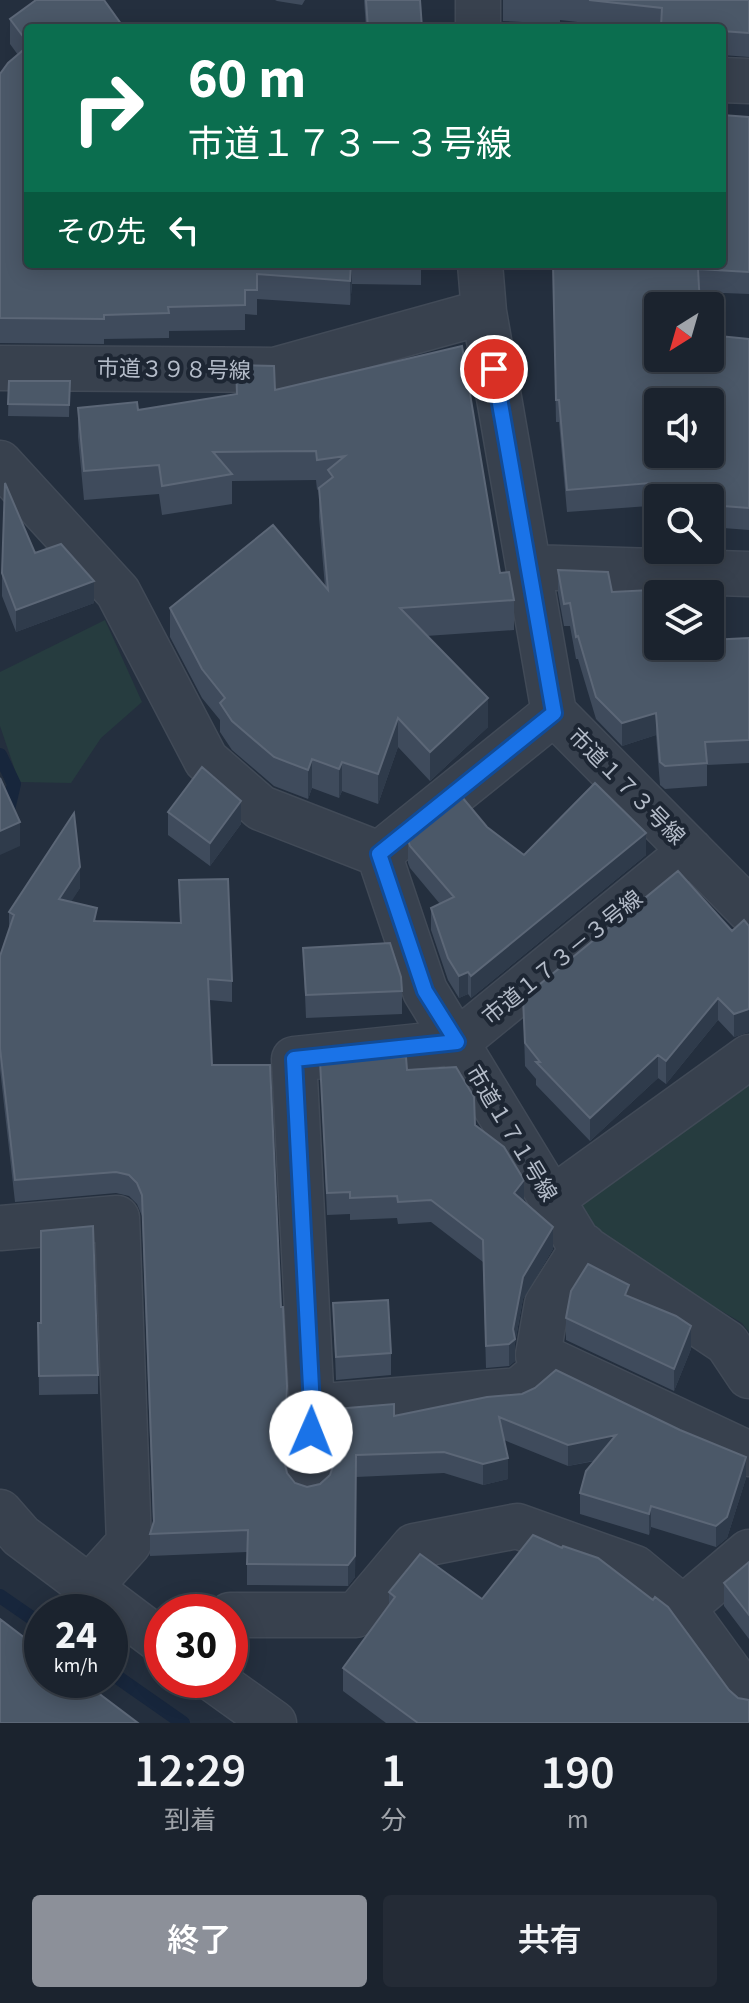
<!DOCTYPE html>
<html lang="ja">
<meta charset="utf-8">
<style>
:root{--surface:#1b232e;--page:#242b36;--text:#f1f3f6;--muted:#a0a4aa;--line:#39404a;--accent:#8c9099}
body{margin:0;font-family:"Source Sans 3","Noto Sans JP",sans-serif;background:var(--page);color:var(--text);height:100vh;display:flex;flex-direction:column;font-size:30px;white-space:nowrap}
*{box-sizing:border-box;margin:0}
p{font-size:26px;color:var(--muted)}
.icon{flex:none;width:44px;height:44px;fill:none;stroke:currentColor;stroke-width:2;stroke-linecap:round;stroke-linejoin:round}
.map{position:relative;height:1723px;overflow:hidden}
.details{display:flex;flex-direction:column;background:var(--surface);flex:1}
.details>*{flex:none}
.banner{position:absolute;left:24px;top:24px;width:702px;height:244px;border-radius:8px;box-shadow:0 4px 20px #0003,0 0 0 2px var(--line);background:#0b6e4f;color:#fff;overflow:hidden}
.needle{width:52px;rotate:217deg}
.tools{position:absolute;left:644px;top:292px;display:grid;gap:16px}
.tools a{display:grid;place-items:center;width:80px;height:80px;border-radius:8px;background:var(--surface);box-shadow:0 4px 20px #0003,0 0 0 2px var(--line);font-size:40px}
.speed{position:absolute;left:24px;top:1594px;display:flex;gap:16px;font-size:40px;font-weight:700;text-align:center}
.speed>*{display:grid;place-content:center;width:104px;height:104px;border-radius:50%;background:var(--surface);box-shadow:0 4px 20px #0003,0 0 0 2px var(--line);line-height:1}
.speed small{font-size:20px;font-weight:400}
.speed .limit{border:12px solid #d22;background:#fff;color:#111}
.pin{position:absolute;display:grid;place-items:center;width:68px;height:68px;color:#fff;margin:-34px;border:4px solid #fff;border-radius:50%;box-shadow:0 2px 8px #0007}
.me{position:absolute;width:88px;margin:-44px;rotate:1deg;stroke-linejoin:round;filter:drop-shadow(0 0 6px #0008)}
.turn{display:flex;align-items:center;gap:28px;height:168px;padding:0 32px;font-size:36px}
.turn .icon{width:104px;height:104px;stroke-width:2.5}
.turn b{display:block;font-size:56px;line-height:68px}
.then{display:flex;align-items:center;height:76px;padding:0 32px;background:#0003;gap:16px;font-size:30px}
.eta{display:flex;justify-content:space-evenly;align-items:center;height:136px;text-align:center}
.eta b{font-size:48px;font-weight:600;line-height:56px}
.primary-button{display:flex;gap:16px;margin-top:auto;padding:16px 32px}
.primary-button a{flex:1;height:92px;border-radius:8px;background:var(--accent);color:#fff;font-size:32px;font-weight:600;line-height:92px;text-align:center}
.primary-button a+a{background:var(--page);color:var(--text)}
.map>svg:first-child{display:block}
.green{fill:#263c3f}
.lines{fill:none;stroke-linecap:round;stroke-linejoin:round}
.stream{stroke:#17263c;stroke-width:14}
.minor-casing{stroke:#414a57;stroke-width:47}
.minor{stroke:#38414e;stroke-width:44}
.wall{fill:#3f4b5c}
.shaded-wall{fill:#2f3b4b}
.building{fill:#4b5868;stroke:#5c6777;stroke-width:2;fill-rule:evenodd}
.route-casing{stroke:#114b97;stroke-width:20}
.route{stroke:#1a73e8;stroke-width:14}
.labels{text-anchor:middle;stroke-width:8;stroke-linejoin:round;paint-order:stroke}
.street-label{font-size:22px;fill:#b4bcc9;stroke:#1d2633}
</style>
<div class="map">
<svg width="749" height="1723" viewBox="0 0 749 1723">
<rect width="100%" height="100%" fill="#242f3e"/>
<!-- green -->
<path class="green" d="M105,620L142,702L101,738L71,783L19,782L0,726V672Z
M749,1079V1332L742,1323L609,1245L578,1203Z"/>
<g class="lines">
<!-- stream -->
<path class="stream" d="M0,755L14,784L0,844
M0,1596L42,1625
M110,1672L183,1723"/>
<defs>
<path id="minor" d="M478,28V0
M722,80L749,81
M480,264L484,312L554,713L749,910
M0,368L275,370L484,312
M0,463L118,592L206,760L261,808L379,854L425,991L579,1244L727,1343L749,1376
M529,567L749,574
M379,854L554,713
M552,1199L749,1057
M0,1228L117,1218L129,1543L88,1589
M584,1246L547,1304L538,1355L749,1454
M312,1407L519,1390L551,1363
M309,1483L312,1407L294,1059L457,1042L691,851
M0,1512L21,1536L162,1642
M683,1608L749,1552
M230,1615H356L414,1546L517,1526L635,1568L683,1608L749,1699
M214,1680L274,1723"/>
</defs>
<!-- minor casing -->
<use href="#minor" class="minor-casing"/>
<!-- minor -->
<use href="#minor" class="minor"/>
</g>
<!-- wall -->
<path class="wall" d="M275,0H305L302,5L277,1Z
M364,0H420L422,28H366Z
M503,0H749V57L722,55V28H631L560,20V24L503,21Z
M10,19L28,28V264H421V285L352,284L350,305L257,299V315L245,314V330L169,331V338L104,339V344L0,343V74L18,55L10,44Z
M749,117V294L699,292L658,358L749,339V530L710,527V498H658V536L649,535V506L567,512L559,422H556L553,269L513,268V264H722Z
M9,381H70L69,417L8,416Z
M275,390L500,573L514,600V630L426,636L488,727L430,781L398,747L378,804L342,791L339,798L312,788L308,799L274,786L232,750L220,732V720L202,698L170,637V608L325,587L319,517V489L317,490L316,480L232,481V504L162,515L159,494L84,500L78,437V408L138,410Z
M35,553L94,603L16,632L2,596V573Z
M558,570L612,592L658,646L749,638V763L707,765V786L665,789L660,785L656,735L622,746L596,719L578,659H576L570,626H564L558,593Z
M168,812L241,824L210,866L168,835Z
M487,827L524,855H646L471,998L468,994L459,998L448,980L431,930V908L440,904L410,868L408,863V840Z
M179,880L232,981V1002L209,1000L212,1065L281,1307L287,1407L285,1464L287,1473L295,1483L307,1487L320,1484L394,1416L487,1397L746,1478L727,1538L716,1547L651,1527L649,1535L580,1514V1493L595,1461L568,1466L504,1440L508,1479L483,1485L444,1473L356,1477L355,1577L348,1586L247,1585V1552L150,1556V1534L153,1523L142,1216L137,1204L129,1196L116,1193L15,1202L0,1069V956L9,929V912L80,888L70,902L97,921L180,923Z
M749,926V1032L734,1037L718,1020L666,1084L658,1078L590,1141L536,1085V1079L525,1066L523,998Z
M303,948L402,991V1014L306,1018Z
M320,1061L407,1070L475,1125L524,1202L553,1249L523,1299L515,1343V1361L509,1366L486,1368L483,1262L431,1222L398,1224L397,1218L350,1220V1214L327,1215Z
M629,1297L691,1349L674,1391L566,1340V1318Z
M333,1303L391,1353V1375L336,1380Z
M38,1323L98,1375V1394L39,1395Z
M749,1562V1639L724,1606V1583Z
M389,1592L482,1599L749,1723H386L343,1691V1668L389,1606Z"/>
<!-- shaded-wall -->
<path class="shaded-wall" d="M352,264V284L350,305V281Z
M94,581V603L16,632V610Z
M488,698V727L430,781V752Z
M656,713V735L622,746V723Z
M398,718V747L378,804V774Z
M312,759V788L308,799V770Z
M342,762V791L339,798V769Z
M241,801V824L210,866V843Z
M20,822V846L0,855V831Z
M646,833V855L471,998V976Z
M80,867V888L59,921V899Z
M468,972V994L459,998V976Z
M718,998V1020L666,1084V1061Z
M749,1009V1032L734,1037V1014Z
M658,1055V1078L590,1141V1118Z
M524,1180V1202L514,1193Z
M553,1227V1249L523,1299L515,1343V1361L509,1366V1344L513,1329L523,1277Z
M691,1326V1349L674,1391V1369Z
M616,1435V1456L568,1466V1445Z
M746,1457V1478L727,1538L716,1547V1526Z
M508,1458V1479L483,1485V1464Z
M356,1477L355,1577L348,1586V1565Z
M651,1506V1527L649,1535V1514Z"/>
<!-- building -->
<path class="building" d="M36,0H104L124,28H28V43L10,19Z
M366,0H420L422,28H368Z
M589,0H749V33L722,31V28L661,27L662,8Z
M28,46V264H351L350,281L257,274V290H245V305L168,307L169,313L104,315V319L0,318V74L8,63Z
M722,115L749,117V272L698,269L700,306H658V358H710V335L749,339V508L710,505V498H658V514L649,513L650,483L567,490L559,400H556L553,264H722ZM658,402H710V454H658Z
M462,346L500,573L509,572L514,600L400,608L488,698L430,752L398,718L378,774L342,762L339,769L312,759L308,770L274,757L232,721L220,703L225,698L202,669L170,608L273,525L328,590L319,488L333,477L328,470L345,456L317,460L316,451L213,452L232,474L162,486L159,465L84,471L78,408L137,402L138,410L237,394L236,365L274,366L275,390Z
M9,381H70L69,405L8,404Z
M5,483L35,553L61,544L94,581L16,610L2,573Z
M558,570L608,572L612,592L691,588V594H658V646H710V640L749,638V740L705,742L707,763L665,766L660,762L656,713L622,723L596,697L578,636L576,637L570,603L564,604Z
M202,767L241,801L210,843L168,812Z
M0,778L20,822L0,831Z
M595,783L646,833L471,976L468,972L459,976L448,958L431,908L454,897L410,846L408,840L462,797L487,827L524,855Z
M74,813L80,867L59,899L97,908L94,921L181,923L179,880L228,879L232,981L208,979L212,1065H270L281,1307H283L287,1386L284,1461L287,1473L295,1483L307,1487L320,1484L330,1475L334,1463L336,1409L394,1404V1416L487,1397L522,1394L535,1388L556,1370L680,1430L746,1457L727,1517L716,1526L651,1506L649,1514L580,1493L586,1471L616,1435L568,1445L499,1417L508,1458L483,1464L444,1452L356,1455L355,1556L348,1565L247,1564L248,1530L150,1534L154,1521L142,1195L137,1183L129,1175L116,1172L15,1180L0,1048V956L14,915L9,912Z
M678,871L732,931L744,920L749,926V1009L734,1014L718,998L666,1061L658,1055L590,1118L536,1062H540L525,1043L523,998Z
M390,943L401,977L402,991L306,995L303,948Z
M406,1057L407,1070L456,1067L474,1097L475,1125L504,1147L524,1180L514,1193L553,1227L523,1277L513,1329L515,1339L509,1344L486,1346L483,1240L431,1200L398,1202L397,1196L350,1198V1192L327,1193L320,1061Z
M93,1226L98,1375L39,1376L38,1323H41V1231Z
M588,1264L629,1285L625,1295L676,1316L691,1326L674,1369L566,1318L571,1291Z
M388,1300L391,1353L336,1357L333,1303Z
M533,1535L562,1548L563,1546L598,1558L653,1600L655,1597L668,1607L729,1690L738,1698L749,1700V1723H418L343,1668L395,1597L389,1592L420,1554L482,1599Z
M749,1562V1615L724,1583Z
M0,1619L42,1651V1680H81L138,1723H0Z"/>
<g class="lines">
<defs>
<path id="route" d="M311,1432L312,1407L294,1059L457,1042L425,991L379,854L554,713L494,369"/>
</defs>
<!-- route casing -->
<use href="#route" class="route-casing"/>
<!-- route -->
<use href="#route" class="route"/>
</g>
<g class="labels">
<!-- street labels -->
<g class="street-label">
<text transform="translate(174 369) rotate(1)" y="8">市道３９８号線</text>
<text transform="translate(627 786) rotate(45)" y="8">市道１７３号線</text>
<text transform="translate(562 957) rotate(-39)" y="8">市道１７３－３号線</text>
<text transform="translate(512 1133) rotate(59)" y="8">市道１７１号線</text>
</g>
</g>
</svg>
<div class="tools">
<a><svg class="needle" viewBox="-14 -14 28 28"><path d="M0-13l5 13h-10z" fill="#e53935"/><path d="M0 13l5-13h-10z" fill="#a0a4aa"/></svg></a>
<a><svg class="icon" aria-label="sound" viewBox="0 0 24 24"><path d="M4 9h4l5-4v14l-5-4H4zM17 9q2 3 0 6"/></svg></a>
<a><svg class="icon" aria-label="search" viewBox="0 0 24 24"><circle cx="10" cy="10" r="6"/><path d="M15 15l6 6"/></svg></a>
<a><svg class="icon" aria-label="layers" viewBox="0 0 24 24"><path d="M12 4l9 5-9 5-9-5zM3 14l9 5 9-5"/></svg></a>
</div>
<div class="speed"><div>24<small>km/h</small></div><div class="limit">30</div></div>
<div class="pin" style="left:494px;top:369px;background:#d93025"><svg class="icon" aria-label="arrive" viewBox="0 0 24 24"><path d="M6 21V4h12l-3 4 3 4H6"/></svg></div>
<svg class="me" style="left:311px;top:1432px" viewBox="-20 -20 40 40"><circle r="19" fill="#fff"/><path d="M0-13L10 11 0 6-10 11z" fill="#1a73e8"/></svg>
<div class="banner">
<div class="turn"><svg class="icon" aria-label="right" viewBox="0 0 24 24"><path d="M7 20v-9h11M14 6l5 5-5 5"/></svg><div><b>60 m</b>市道１７３－３号線</div></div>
<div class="then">その先<svg class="icon" aria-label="left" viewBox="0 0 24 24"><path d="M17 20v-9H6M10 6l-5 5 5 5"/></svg></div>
</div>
</div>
<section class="details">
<div class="eta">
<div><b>12:29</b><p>到着</p></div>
<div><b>1</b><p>分</p></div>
<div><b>190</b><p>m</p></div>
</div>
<div class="primary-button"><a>終了</a><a>共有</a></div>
</section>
